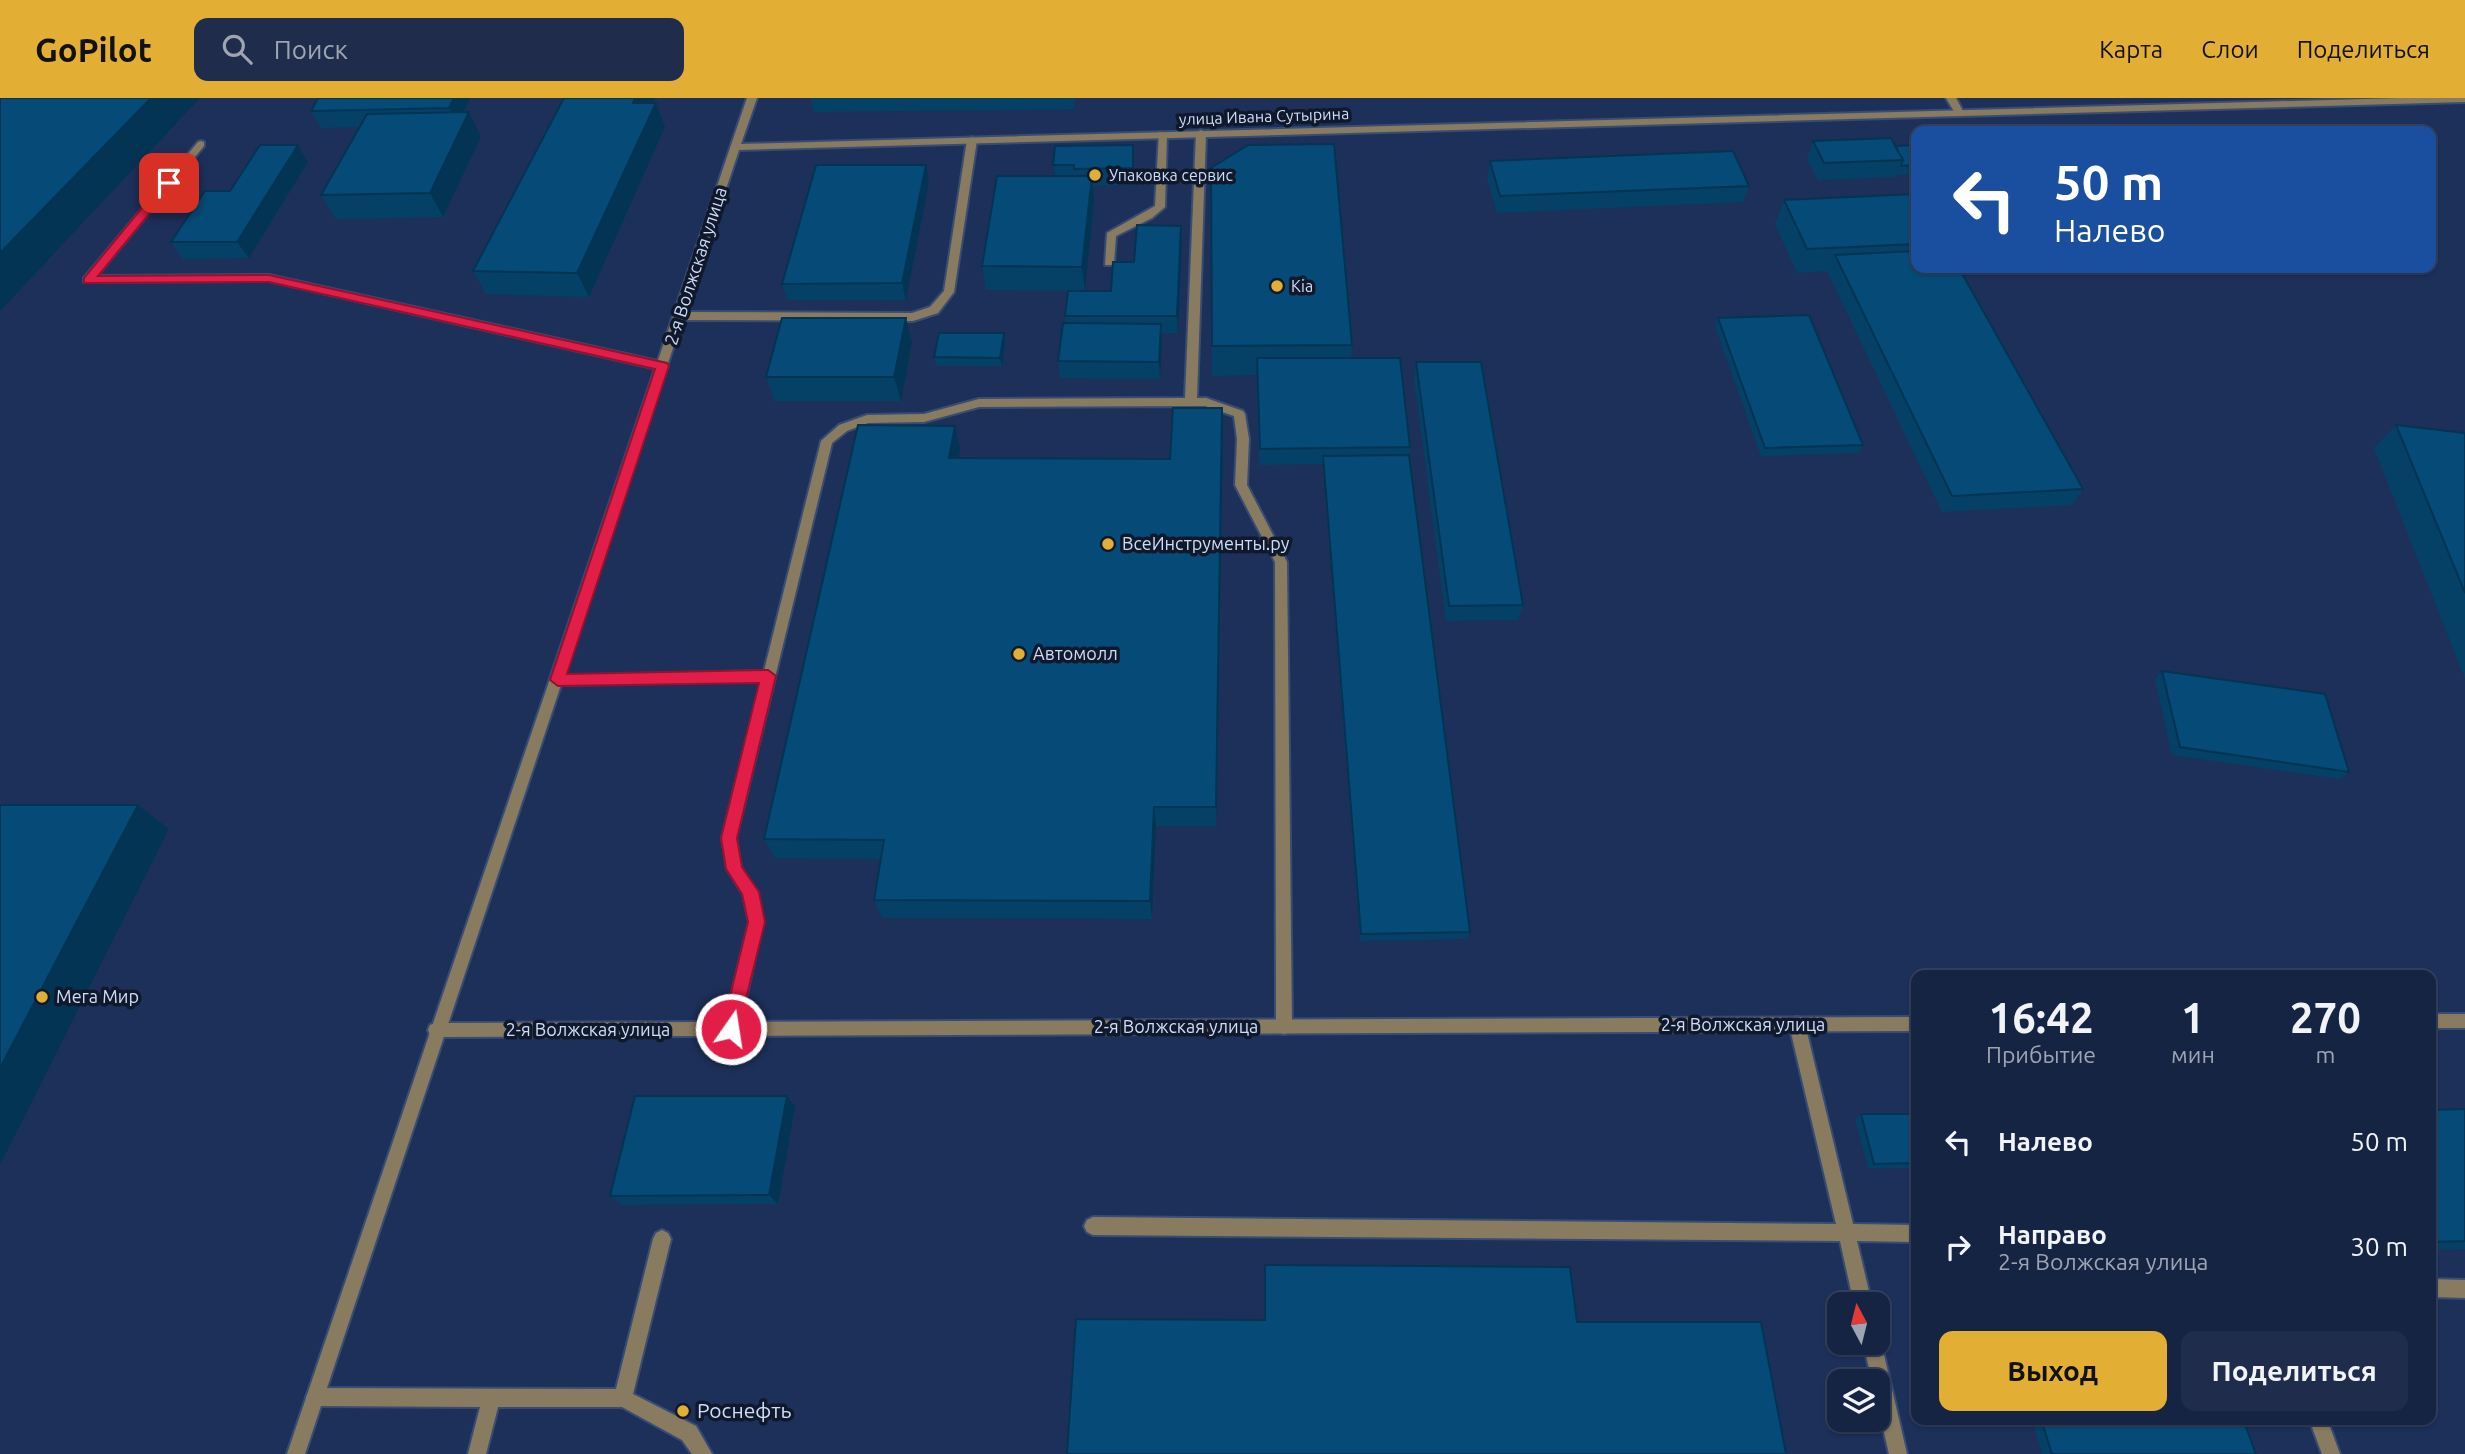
<!DOCTYPE html>
<html lang="ru">
<meta charset="utf-8">
<style>
:root{--surface:#162444;--page:#1f2c4b;--text:#f1f3f6;--muted:#9ea4b2;--line:#35415d;--accent:#e2af34}
body{margin:0;font-family:Ubuntu,sans-serif;background:var(--page);color:var(--text);height:100vh;display:flex;flex-direction:column;font-size:26px;white-space:nowrap}
*{box-sizing:border-box;margin:0}
p{font-size:23px;color:var(--muted)}
.icon{flex:none;width:38px;height:38px;fill:none;stroke:currentColor;stroke-width:2;stroke-linecap:round;stroke-linejoin:round}
.map{position:relative;flex:1;overflow:hidden}
.panel{position:absolute;left:1911px;top:872px;width:525px;height:455px;display:flex;flex-direction:column;background:var(--surface);border-radius:14px;box-shadow:0 2px 5px #0004,0 0 0 2px var(--line)}
.panel>*{flex:none}
.hud{position:absolute;left:1911px;top:28px;width:525px;height:147px;border-radius:14px;box-shadow:0 2px 5px #0004,0 0 0 2px var(--line);background:#1a4fa0;color:#fff;overflow:hidden}
.needle{width:46px;rotate:353deg}
.fabs{position:absolute;left:1827px;top:1194px;display:grid;gap:14px}
.fabs a{display:grid;place-items:center;width:63px;height:63px;border-radius:14px;background:var(--surface);box-shadow:0 2px 5px #0004,0 0 0 2px var(--line);font-size:35px}
.pin{position:absolute;display:grid;place-items:center;width:60px;height:60px;color:#fff;margin:-30px;border-radius:14px;box-shadow:0 4px 10px #0006}
.me{position:absolute;width:77px;margin:-38px;rotate:13deg;stroke-linejoin:round;filter:drop-shadow(0 0 5px #0008)}
.turn{display:flex;align-items:center;gap:24px;height:147px;padding:0 28px;font-size:32px}
.turn .icon{width:91px;height:91px;stroke-width:2.5}
.turn b{display:block;font-size:49px;line-height:60px}
.eta{display:flex;justify-content:space-evenly;align-items:center;height:119px;text-align:center}
.eta b{font-size:42px;font-weight:700;line-height:49px}
.action{display:flex;gap:14px;margin-top:auto;padding:14px 28px}
.action a{flex:1;height:80px;border-radius:14px;background:var(--accent);color:#111;font-size:28px;font-weight:700;line-height:80px;text-align:center}
.action a+a{background:var(--page);color:var(--text)}
ul{padding:0;list-style:none}
li{display:flex;align-items:center;gap:21px;height:105px;padding:0 28px}
li div{flex:1}
li b{display:block;font-size:26px}
li em{font-style:normal}
header{display:flex;align-items:center;gap:42px;box-sizing:border-box;height:98px;padding:0 35px;background:var(--accent);color:#111}
header strong{font-size:33px}
nav{display:flex;gap:38px;margin-inline-start:auto;font-size:24px}
.search{width:490px;height:63px;background:var(--page);display:flex;align-items:center;gap:18px;box-sizing:border-box;padding:0 24px;border-radius:14px;color:var(--muted);font-size:26px}
.map>svg:first-child{display:block}
.lines{fill:none;stroke-linecap:round;stroke-linejoin:round}
.service-casing{stroke:#394c73;stroke-width:4}
.minor-casing{stroke:#394c73;stroke-width:4}
.tertiary-casing{stroke:#394c73;stroke-width:4}
.service{fill:#897b5f;fill-rule:evenodd}
.minor{fill:#897b5f;fill-rule:evenodd}
.tertiary{fill:#897b5f;fill-rule:evenodd}
.wall{fill:#054066}
.shaded-wall{fill:#043453}
.building{fill:#064b77;stroke:#043453;stroke-width:2}
.route{fill:#e11d48;stroke:#92132f;stroke-width:2}
.poi-dot{fill:#e2af34;stroke:#10192c;stroke-width:2.5}
.labels{text-anchor:middle;stroke-width:7;stroke-linejoin:round;paint-order:stroke}
.far-street-label{font-size:16px;fill:#cfddf8;stroke:#10192c}
.far-poi-label{font-size:16px;fill:#cfddf8;stroke:#10192c;text-anchor:start}
.street-label{font-size:18px;fill:#cfddf8;stroke:#10192c}
.poi-label{font-size:18px;fill:#cfddf8;stroke:#10192c;text-anchor:start}
.near-poi-label{font-size:21px;fill:#cfddf8;stroke:#10192c;text-anchor:start}
</style>
<header>
<strong>GoPilot</strong>
<div class="search"><svg class="icon" aria-label="search" viewBox="0 0 24 24"><circle cx="10" cy="10" r="6"/><path d="M15 15l6 6"/></svg>Поиск</div>
<nav><a>Карта</a><a>Слои</a><a>Поделиться</a></nav>
</header>
<div class="map">
<svg width="2465" height="1356" viewBox="0 0 2465 1356">
<rect width="100%" height="100%" fill="#1d305a"/>
<g class="lines">
<defs>
<path id="service" d="M1201,32L1206,35L1197,300H1206L1243,313L1245,316L1249,341L1247,387L1287,464L1292,929L1290,934L1284,936L1278,934L1276,929L1275,464L1235,387L1237,341L1234,318L1205,308L979,309L924,324L868,325L847,333L832,345L736,740L741,769L757,794L763,824L739,931L737,936L731,938L725,936L723,931L749,824L743,796L727,771L722,740L761,583L558,587L551,582L553,578L764,573L821,343L839,327L867,317L924,316L979,301L1185,300L1196,35Z
M1159,34L1167,36L1165,109L1152,120L1116,138L1114,165L1113,167H1105L1107,135L1155,108Z
M972,39L977,42L954,194L938,215L913,223L679,222L674,218L679,214L912,215L930,209L944,193L967,42Z
M201,43L204,44V48L97,178L269,177L662,264L668,268L662,272L269,183L84,184V180L198,44Z
M1797,919L1803,921L1805,926L1853,1126L1916,1127V1144L1857,1143L1872,1206H1854L1840,1143L1093,1137L1087,1134L1084,1128L1087,1122L1093,1119L1836,1126L1789,926L1791,921Z
M662,1132L668,1135L671,1141L633,1296L696,1328L712,1356H692L682,1342L622,1309H498L486,1356H468L480,1309L315,1308L309,1305L306,1299L309,1293L315,1290L616,1291L653,1141L656,1135Z
M2431,1181L2465,1182V1200L2431,1199Z
M1878,1237L1881,1244L1907,1356H1889L1878,1308V1283H1872L1863,1244H1878Z
M2309,1321H2327L2340,1356H2322Z"/>
<path id="minor" d="M1946,0H1956L1964,15L1962,17H1956Z
M2431,916H2465V930H2431Z
M1916,919V933L436,939L430,937L428,932L430,927L436,925Z"/>
<path id="tertiary" d="M747,0H757L741,46L2399,0H2465V4L739,52L305,1356H287Z"/>
</defs>
<!-- service casing -->
<use href="#service" class="service-casing"/>
<!-- minor casing -->
<use href="#minor" class="minor-casing"/>
<!-- tertiary casing -->
<use href="#tertiary" class="tertiary-casing"/>
<!-- service -->
<use href="#service" class="service"/>
<!-- minor -->
<use href="#minor" class="minor"/>
<!-- tertiary -->
<use href="#tertiary" class="tertiary"/>
</g>
<!-- wall -->
<path class="wall" d="M470,0L463,15L481,39L443,119L336,121L321,97L360,29L321,30L311,13Z
M564,0H655L653,5H656L665,29L589,199L486,196L473,173Z
M810,0H1075L1074,11L814,14Z
M1813,43L1895,48L1916,47V76L1897,77L1896,79L1818,82L1807,60Z
M1133,47L1134,87L1093,88L1094,102L1085,193L986,192L982,168L1055,78L1053,67Z
M1490,63L1749,88L1743,104L1497,115L1487,80Z
M308,64L249,160L183,161L171,144L230,93Z
M1211,70L1352,247L1351,260L1410,349L1409,357L1470,834L1467,841L1360,843L1323,366L1259,367L1256,277L1212,278Z
M929,84L906,202H788L782,186Z
M1916,96V170L2083,391L2072,407L1942,414L1827,173L1797,175L1775,126L1784,102Z
M1181,128L1182,145L1178,235H1162L1160,281L1060,280L1058,263L1066,225L1065,218L1111,193L1134,164Z
M1718,220L1863,347L1858,355L1761,358L1715,228Z
M1004,235L1005,244L1002,268H936L934,259Z
M912,244L901,303H775L766,279Z
M1416,264L1523,507L1518,522L1446,523L1414,281Z
M2396,327L2465,335V581L2374,350Z
M1223,334L1216,728H1156L1152,821L882,820L874,802L881,761L775,760L764,741L960,351L959,360L1170,361Z
M2162,573L2349,674L2340,681L2172,657L2155,581Z
M795,1008L778,1106L622,1107L610,1098Z
M2465,1011V1151L2431,1152V1012Z
M1861,1016L1916,1021V1070H1868L1855,1021Z
M2032,1321H2243L2256,1356H2042Z"/>
<!-- shaded-wall -->
<path class="shaded-wall" d="M151,0H200L0,213V155Z
M454,0H470L457,27L449,10Z
M635,0H655L642,29L633,5Z
M656,5L665,29L589,199L577,175Z
M469,14L481,39L443,119L430,95Z
M298,47L308,64L249,160L237,144Z
M1133,47L1134,64V87L1133,70Z
M926,67L929,84L906,202L902,185Z
M1092,78L1094,102L1085,193L1082,169Z
M1181,128L1182,145L1178,235L1177,218Z
M906,220L912,244L901,303L894,279Z
M1161,226L1162,243L1160,281L1159,264Z
M1004,235L1005,244L1002,268L1000,260Z
M1222,310L1223,334L1216,728V709Z
M955,328L960,351L955,383L949,360Z
M138,707L169,731L0,1067V970Z
M1154,709L1156,728L1152,821L1150,803Z
M787,998L795,1008L778,1106L769,1097Z"/>
<!-- building -->
<path class="building" d="M0,0H151L0,155Z
M318,0H454L449,10L311,13Z
M564,0H635L633,5H656L577,175L473,173Z
M469,14L430,95L321,97L367,16Z
M1891,40L1903,62L1824,65L1813,43Z
M1334,46L1352,247L1212,248L1211,70L1248,47Z
M260,47H298L237,144H171L205,93H230Z
M1133,47V70L1074,71V67H1053L1055,48Z
M1916,47V67L1901,68L1903,62L1895,48Z
M1733,53L1749,88L1500,98L1490,63Z
M816,67H926L902,185L782,186Z
M997,78H1092L1082,169L982,168Z
M1916,96V146L1807,151L1784,102Z
M1137,127L1181,128L1177,218H1065L1068,193H1111L1113,164H1134Z
M1916,153V170H1959L2083,391L1952,398L1835,157Z
M1809,217L1863,347L1765,350L1718,220Z
M782,220H906L894,279H766Z
M1063,225L1161,226L1159,264L1058,263Z
M939,235H1004L1000,260L934,259Z
M1257,260H1400L1410,349L1260,351Z
M1416,264H1481L1523,507L1449,508Z
M1173,310H1222L1216,709H1154L1150,803L874,802L884,742L764,741L858,327L955,328L949,360L1170,361Z
M2396,327L2465,335V495Z
M1409,357L1470,834L1361,836L1323,358Z
M2162,573L2325,596L2349,674L2180,649Z
M0,707H138L0,970Z
M635,998H787L769,1097L610,1098Z
M2465,1011V1143L2431,1144V1012Z
M1861,1016H1915L1916,1021V1065L1874,1066Z
M1265,1167L1570,1169L1577,1224H1761L1786,1356H1067L1076,1221L1265,1222Z
M2041,1321H2243L2256,1356H2052Z"/>
<!-- route -->
<path class="route" d="M169,81L173,82V87L98,178L269,177L667,265L669,268L567,576L768,572L776,578L737,740L742,769L759,794L765,824L737,937L731,939L724,937L722,931L748,824L742,796L726,771L721,740L759,585L558,588L550,582L655,271L269,184L84,185V180L165,82Z"/>
<!-- markers -->
<g class="poi-dot">
<circle cx="1095" cy="77" r="7"/>
<circle cx="1277" cy="188" r="7"/>
<circle cx="1108" cy="446" r="7"/>
<circle cx="1019" cy="556" r="7"/>
<circle cx="42" cy="899" r="7"/>
<circle cx="683" cy="1313" r="7"/>
</g>
<g class="labels">
<!-- far-street labels -->
<g class="far-street-label">
<text transform="translate(1264 18) rotate(-2)" y="6">улица Ивана Сутырина</text>
</g>
<!-- far-poi labels -->
<g class="far-poi-label">
<text x="1109" y="83">Упаковка сервис</text>
<text x="1291" y="194">Kia</text>
</g>
<!-- street labels -->
<g class="street-label">
<text transform="translate(696 168) rotate(-72)" y="6">2-я Волжская улица</text>
<text x="1743" y="933">2-я Волжская улица</text>
<text x="1176" y="935">2-я Волжская улица</text>
<text x="588" y="938">2-я Волжская улица</text>
</g>
<!-- poi labels -->
<g class="poi-label">
<text x="1122" y="452">ВсеИнструменты.ру</text>
<text x="1033" y="562">Автомолл</text>
<text x="56" y="905">Мега Мир</text>
</g>
<!-- near-poi labels -->
<g class="near-poi-label">
<text x="697" y="1320">Роснефть</text>
</g>
</g>
</svg>
<div class="fabs">
<a><svg class="needle" viewBox="-14 -14 28 28"><path d="M0-13l5 13h-10z" fill="#e53935"/><path d="M0 13l5-13h-10z" fill="#9ea4b2"/></svg></a>
<a><svg class="icon" aria-label="layers" viewBox="0 0 24 24"><path d="M12 4l9 5-9 5-9-5zM3 14l9 5 9-5"/></svg></a>
</div>
<div class="pin" style="left:169px;top:85px;background:#d93025"><svg class="icon" aria-label="arrive" viewBox="0 0 24 24"><path d="M6 21V4h12l-3 4 3 4H6"/></svg></div>
<svg class="me" style="left:731px;top:931px" viewBox="-20 -20 40 40"><circle r="17" fill="#e11d48" stroke="#fff" stroke-width="3"/><path d="M0-11L8 9 0 5-8 9z" fill="#fff"/></svg>
<div class="hud">
<div class="turn"><svg class="icon" aria-label="left" viewBox="0 0 24 24"><path d="M17 20v-9H6M10 6l-5 5 5 5"/></svg><div><b>50 m</b>Налево</div></div>
</div>
<section class="panel">
<div class="eta">
<div><b>16:42</b><p>Прибытие</p></div>
<div><b>1</b><p>мин</p></div>
<div><b>270</b><p>m</p></div>
</div>
<ul>
<li><svg class="icon" aria-label="left" viewBox="0 0 24 24"><path d="M17 20v-9H6M10 6l-5 5 5 5"/></svg><div><b>Налево</b></div><em>50 m</em></li>
<li><svg class="icon" aria-label="right" viewBox="0 0 24 24"><path d="M7 20v-9h11M14 6l5 5-5 5"/></svg><div><b>Направо</b><p>2-я Волжская улица</p></div><em>30 m</em></li>
</ul>
<div class="action"><a>Выход</a><a>Поделиться</a></div>
</section>
</div>
